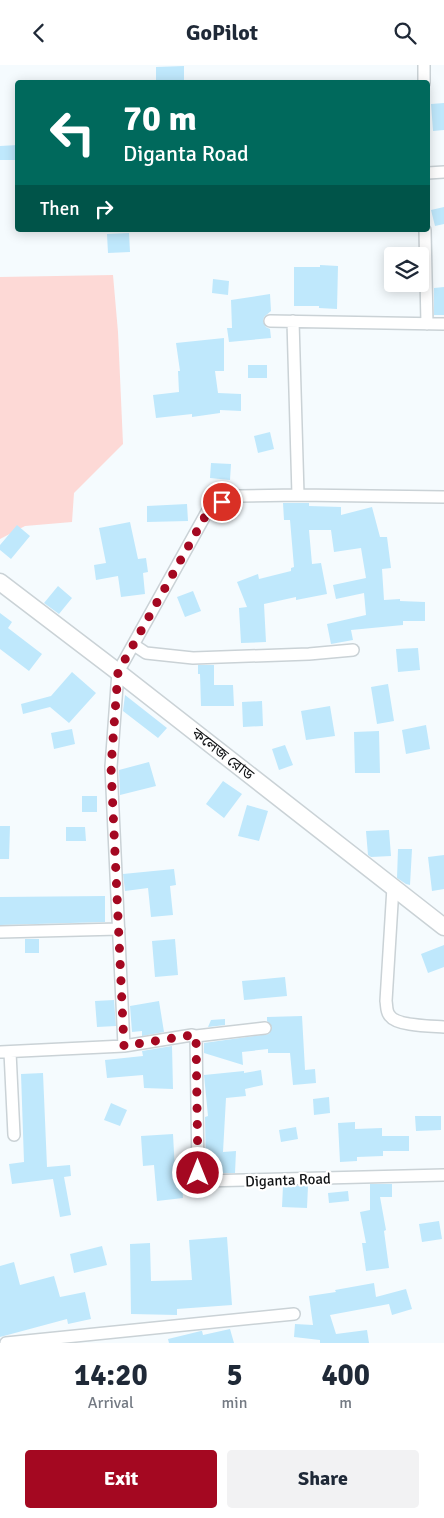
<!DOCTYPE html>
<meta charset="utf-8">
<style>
:root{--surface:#fff;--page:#f2f2f3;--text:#1f2937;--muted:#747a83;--accent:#a40821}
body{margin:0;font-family:Signika,"Noto Sans Bengali",sans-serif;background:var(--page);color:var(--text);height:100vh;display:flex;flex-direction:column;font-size:19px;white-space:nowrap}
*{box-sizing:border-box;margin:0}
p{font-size:16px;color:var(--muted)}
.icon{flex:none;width:28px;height:28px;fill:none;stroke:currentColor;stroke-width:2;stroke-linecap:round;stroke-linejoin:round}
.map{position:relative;height:1278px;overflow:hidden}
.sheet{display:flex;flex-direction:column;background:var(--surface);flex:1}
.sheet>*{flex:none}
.banner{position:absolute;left:15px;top:15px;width:415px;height:152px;border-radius:5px;box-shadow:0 2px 12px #0003;background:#00695c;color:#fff;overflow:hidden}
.controls{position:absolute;left:384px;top:182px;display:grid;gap:10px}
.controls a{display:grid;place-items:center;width:45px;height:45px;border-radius:5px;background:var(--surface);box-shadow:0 2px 12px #0003;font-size:25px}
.pin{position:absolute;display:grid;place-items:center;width:42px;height:42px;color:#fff;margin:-21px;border:2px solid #fff;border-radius:50%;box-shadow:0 1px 5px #0007}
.me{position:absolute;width:55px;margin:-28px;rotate:0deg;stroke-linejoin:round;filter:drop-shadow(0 0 4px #0008)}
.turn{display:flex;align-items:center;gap:18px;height:105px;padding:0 25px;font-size:22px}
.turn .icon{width:65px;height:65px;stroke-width:2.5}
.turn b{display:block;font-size:35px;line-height:42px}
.then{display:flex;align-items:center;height:48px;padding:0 25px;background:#0003;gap:10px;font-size:19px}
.eta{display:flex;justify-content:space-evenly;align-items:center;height:85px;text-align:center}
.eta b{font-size:30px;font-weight:800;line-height:35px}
.button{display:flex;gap:10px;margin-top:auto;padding:10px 25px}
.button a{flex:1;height:58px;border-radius:5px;background:var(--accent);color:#fff;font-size:20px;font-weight:800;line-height:58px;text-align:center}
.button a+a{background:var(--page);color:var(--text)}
header{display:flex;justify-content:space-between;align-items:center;height:65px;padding:0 25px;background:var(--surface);font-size:22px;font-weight:800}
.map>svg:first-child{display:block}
.green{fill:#fdd9d6}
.building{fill:#bfe8fc}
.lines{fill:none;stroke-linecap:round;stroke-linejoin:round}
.minor-casing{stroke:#cad2d6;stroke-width:14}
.secondary-casing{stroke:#cad2d6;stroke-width:19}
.minor{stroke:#fff;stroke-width:11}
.secondary{stroke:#fff;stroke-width:16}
.route{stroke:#a40821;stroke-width:9;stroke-dasharray:0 16.2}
.labels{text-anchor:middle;stroke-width:4.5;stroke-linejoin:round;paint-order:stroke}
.street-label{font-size:15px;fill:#111315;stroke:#fff}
</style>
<header><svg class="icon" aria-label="back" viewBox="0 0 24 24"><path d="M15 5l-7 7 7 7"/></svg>GoPilot<svg class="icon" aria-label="search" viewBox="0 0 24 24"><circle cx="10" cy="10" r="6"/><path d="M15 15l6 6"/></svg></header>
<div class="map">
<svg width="444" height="1278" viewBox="0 0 444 1278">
<rect width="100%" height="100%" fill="#f5fbfe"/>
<!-- green -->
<path class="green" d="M113,210L118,267L123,379L74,428L72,457L25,461L0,474V212Z"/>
<!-- building -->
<path class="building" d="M184,1V18H156V2Z
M444,38V65L433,66L431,39Z
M18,80V95H0V81Z
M444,142V159L435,161L431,145Z
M129,168L130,187L108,188L107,169Z
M320,200L338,201L337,244L319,243V241H294V202H320Z
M213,214L229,216L228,230L212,228Z
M444,222V250H434V223Z
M270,229L271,246L264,252L263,256L266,262L270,264L271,273L229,277L227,263H232L231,235Z
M224,273V306H215L218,328L241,329V346L220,345V348L192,352V349L156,353L153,330L179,327L178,306H180L176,278Z
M248,300H267V313H248Z
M270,367L274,384L258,388L254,371Z
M211,398L231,399L230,415L210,413Z
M283,438H309V441L341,442V450L372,442L380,472H387L391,503L382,504L384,535L400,534V536L425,537V556H403V560L351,565L353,575L331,579L327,559L366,550L364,528L336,534L333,520L366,513L361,483L334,487L331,465H309L312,499L321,498L327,529L296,535V532L264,539L266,577L241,578L239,543L247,542L237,517L258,509L259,514L291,506V503L294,502L290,455H284Z
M187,439L188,456L147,457V441Z
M130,457L138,494L146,493L148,507L143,508L145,529L121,532L118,511L96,515L94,500L106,498L99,463Z
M17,460L30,471L11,494L0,485V480Z
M58,521L72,533L59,549L44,538Z
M193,526L201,546L185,552L177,532Z
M0,548L12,557L8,563L42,589L29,606L0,584Z
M418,583L420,605L398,607L396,584Z
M198,600H214V620H233L234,641H201L200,609H198Z
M72,607L96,628L69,658L50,642L23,649L21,639L51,631Z
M388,619L394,656L377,659L371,622Z
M125,630L167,663L158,673L123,646Z
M262,636L263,661L243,662L242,637Z
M330,641L335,671L306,675L301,646Z
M426,660L430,684L406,689L402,665Z
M72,664L75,679L54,684L51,668Z
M379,666L380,708H355L354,667Z
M285,680L293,700L279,705L272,684Z
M149,697L156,721L120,730L119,705Z
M223,716L242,729L224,753L206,739Z
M82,731H97V747H82Z
M247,740L268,746L259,776L238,771Z
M0,761H10L9,794H0Z
M66,762H85L86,776H66Z
M389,765L391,791L371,792L368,790L366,766Z
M398,784H412L410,820L406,819L397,813Z
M444,790V824L432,826L428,792Z
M174,804L176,820L170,821L173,850L151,852L148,823L125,826L123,809Z
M105,831V857L0,860V832Z
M25,874H39V888H25Z
M175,874L178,910L155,912L152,876Z
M444,880V902L428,908L421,889Z
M285,912L287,931L244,935L242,916Z
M114,935L116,961L97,962L95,936Z
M159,936L164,967L142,971V966L132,967L130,941Z
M302,951L305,1005L315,1004L316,1018L293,1020L290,988H268V984L242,987L243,1000L204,988V978L269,969L272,962L267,956V952Z
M225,954V960L208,962L211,955Z
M172,981L173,1024L144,1023L143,1010L107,1013L105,995L143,991L142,986Z
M261,1005L263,1020L245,1024L246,1031L226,1033L223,1087L236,1086L235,1108H206L205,1052L208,1051L204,1010L244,1006V1008Z
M43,1008L47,1102L70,1100L71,1111L64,1112L71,1150L60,1152L53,1114L12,1119L9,1099L24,1097L21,1009Z
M329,1032L330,1048L314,1050L313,1034Z
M111,1038L127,1045L120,1061L104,1055Z
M415,1051H441V1065L416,1066Z
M355,1057V1064L382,1063V1071H409V1086H383V1091L357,1092V1096L340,1097L338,1058Z
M296,1062L298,1074L281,1077L279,1065Z
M173,1069L175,1106H181L183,1133L157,1136L154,1100L143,1101L141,1071Z
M370,1119H392V1132H380L386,1165L384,1166L389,1203L366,1206L362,1178H366L360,1147L370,1145Z
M283,1121H308L307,1143L282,1142Z
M348,1126L349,1136L329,1138L328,1128Z
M439,1156L442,1174L422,1177L419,1159Z
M227,1172L232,1240L177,1244V1250L131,1249L130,1179L150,1178L151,1216L192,1215L189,1175Z
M102,1181L107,1200L74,1208L70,1189Z
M14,1197L20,1220L54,1211L60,1232L85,1227L91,1254L68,1259L67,1254L0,1272V1201Z
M374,1218L376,1232L406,1224L412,1244L392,1250L389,1239L330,1250L336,1269L367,1265L369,1278H320V1275L294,1272L295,1259L313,1260L309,1231L336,1227L335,1225Z
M230,1264L234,1278H169L168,1274L201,1266H202L203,1270Z"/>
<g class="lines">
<defs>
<path id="minor" d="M424,18V0
M428,108L444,107
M425,165L427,259
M270,256L444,259
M293,256L298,430
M134,580L146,588L193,593L309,589L353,585
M393,822L386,936C387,941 386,947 390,951C397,961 431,961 444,962
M0,867L119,864
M196,971L265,963
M124,981L192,970L196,971L198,1108L201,1116L444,1110
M0,987L124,981L111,702L118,607L207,447L222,437L239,431L298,430L444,432
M10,987L14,1070
M6,1278L294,1249"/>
<path id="secondary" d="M0,517L118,607L444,862"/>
</defs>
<!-- minor casing -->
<use href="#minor" class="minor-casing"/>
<!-- secondary casing -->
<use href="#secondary" class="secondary-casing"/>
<!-- minor -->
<use href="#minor" class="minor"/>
<!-- secondary -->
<use href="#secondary" class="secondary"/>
</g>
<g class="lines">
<!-- route -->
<path class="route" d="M198,1108L196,971L192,970L124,981L111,702L118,607L207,448L222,437"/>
</g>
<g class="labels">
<!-- street labels -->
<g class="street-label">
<text transform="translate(223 689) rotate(38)" y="5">কলেজ রোড</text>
<text transform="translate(288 1115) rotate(-2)" y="5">Diganta Road</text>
</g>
</g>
</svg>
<div class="controls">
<a><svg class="icon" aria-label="layers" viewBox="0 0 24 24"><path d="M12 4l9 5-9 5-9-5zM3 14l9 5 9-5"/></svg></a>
</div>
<div class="pin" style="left:222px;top:437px;background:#d93025"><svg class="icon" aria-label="arrive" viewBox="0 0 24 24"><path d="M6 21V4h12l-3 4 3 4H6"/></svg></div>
<svg class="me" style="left:198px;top:1108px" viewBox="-20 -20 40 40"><circle r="17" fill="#a40821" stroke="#fff" stroke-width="3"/><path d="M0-11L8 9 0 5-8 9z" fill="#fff"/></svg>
<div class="banner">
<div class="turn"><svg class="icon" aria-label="left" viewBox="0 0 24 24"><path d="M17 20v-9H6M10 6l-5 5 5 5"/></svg><div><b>70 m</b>Diganta Road</div></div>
<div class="then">Then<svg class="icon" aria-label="right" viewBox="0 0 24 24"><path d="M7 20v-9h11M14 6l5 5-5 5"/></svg></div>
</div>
</div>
<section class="sheet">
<div class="eta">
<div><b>14:20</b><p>Arrival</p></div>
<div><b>5</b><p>min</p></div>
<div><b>400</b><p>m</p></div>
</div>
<div class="button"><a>Exit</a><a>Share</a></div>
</section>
